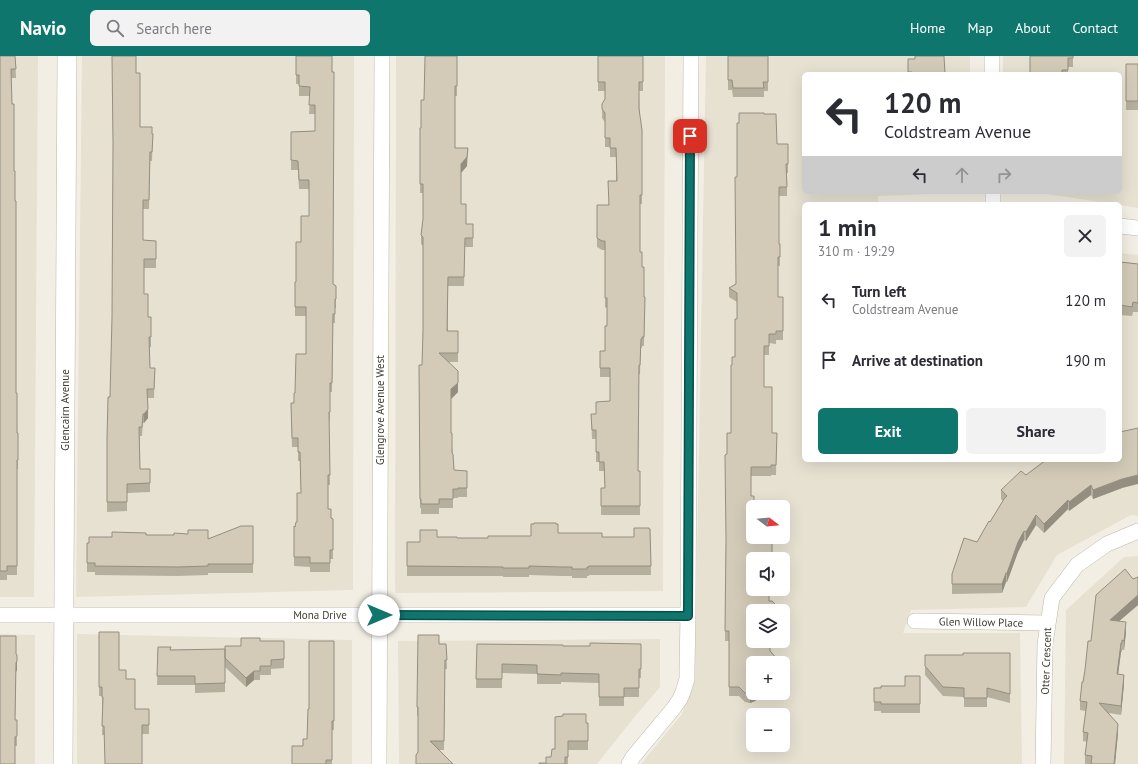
<!DOCTYPE html>
<meta charset="utf-8">
<style>
:root{--surface:#fff;--page:#f2f2f3;--text:#2b2b33;--muted:#7c7c81;--accent:#0f766e}
body{margin:0;font-family:"PT Sans",sans-serif;background:var(--page);color:var(--text);height:100vh;display:flex;flex-direction:column;font-size:15px;white-space:nowrap}
*{box-sizing:border-box;margin:0}
p{font-size:13px;color:var(--muted)}
.icon{flex:none;width:22px;height:22px;fill:none;stroke:currentColor;stroke-width:2;stroke-linecap:round;stroke-linejoin:round}
.map{position:relative;flex:1;overflow:hidden}
.drawer{position:absolute;left:802px;top:146px;width:320px;height:260px;display:flex;flex-direction:column;background:var(--surface);border-radius:6px;box-shadow:0 4px 16px #0002}
.drawer>*{flex:none}
.banner{position:absolute;left:802px;top:16px;width:320px;height:122px;border-radius:6px;box-shadow:0 4px 16px #0002;background:#fff;color:var(--text);overflow:hidden}
.needle{width:26px;rotate:106deg}
.controls{position:absolute;left:746px;top:444px;display:grid;gap:8px}
.controls a{display:grid;place-items:center;width:44px;height:44px;border-radius:6px;background:var(--surface);box-shadow:0 4px 16px #0002;font-size:20px}
.pin{position:absolute;display:grid;place-items:center;width:34px;height:34px;color:#fff;margin:-17px;border-radius:8px;box-shadow:0 2px 6px #0006}
.me{position:absolute;width:44px;margin:-22px;rotate:90deg;stroke-linejoin:round;filter:drop-shadow(0 0 3px #0008)}
.turn{display:flex;align-items:center;gap:14px;height:84px;padding:0 16px;font-size:18px}
.turn .icon{width:52px;height:52px;stroke-width:2.5}
.turn b{display:block;font-size:28px;line-height:34px}
.lanes{display:flex;align-items:center;height:38px;padding:0 16px;background:#0003;justify-content:center;gap:20px;direction:ltr}
.lanes .off{opacity:.35}
.round{display:grid;place-items:center;flex:none;width:42px;height:42px;border-radius:6px;background:var(--page)}
.summary{display:flex;align-items:center;justify-content:space-between;height:68px;padding:0 16px}
h1{font-size:24px;font-weight:700;line-height:30px}
.action{display:flex;gap:8px;margin-top:auto;padding:8px 16px}
.action a{flex:1;height:46px;border-radius:6px;background:var(--accent);color:#fff;font-size:16px;font-weight:700;line-height:46px;text-align:center}
.action a+a{background:var(--page);color:var(--text)}
ul{padding:0;list-style:none}
li{display:flex;align-items:center;gap:12px;height:60px;padding:0 16px}
li div{flex:1}
li b{display:block;font-size:15px}
li em{font-style:normal}
header{display:flex;align-items:center;gap:24px;box-sizing:border-box;height:56px;padding:0 20px;background:var(--accent);color:#fff}
header strong{font-size:19px}
nav{display:flex;gap:22px;margin-inline-start:auto;font-size:14px}
.search{width:280px;height:36px;background:var(--page);display:flex;align-items:center;gap:10px;box-sizing:border-box;padding:0 14px;border-radius:6px;color:var(--muted);font-size:15px}
.map>svg:first-child{display:block}
.residential{fill:#e6e1d1;fill-rule:evenodd}
.lines{fill:none;stroke-linecap:round;stroke-linejoin:round}
.minor-casing{stroke:#bdb7a6;stroke-width:16}
.tertiary-casing{stroke:#bdb7a6;stroke-width:20}
.minor{stroke:#fff;stroke-width:15}
.tertiary{stroke:#fff;stroke-width:19}
.wall{fill:#b5af9e}
.shaded-wall{fill:#948e81}
.building{fill:#d3cbb8;stroke:#948e81}
.route-casing{stroke:#0a4d48;stroke-width:10}
.route{stroke:#0f766e;stroke-width:7}
.labels{text-anchor:middle;stroke-width:4;stroke-linejoin:round;paint-order:stroke}
.street-label{font-size:11px;fill:#433e33;stroke:#fff}
</style>
<header>
<strong>Navio</strong>
<div class="search"><svg class="icon" aria-label="search" viewBox="0 0 24 24"><circle cx="10" cy="10" r="6"/><path d="M15 15l6 6"/></svg>Search here</div>
<nav><a>Home</a><a>Map</a><a>About</a><a>Contact</a></nav>
</header>
<div class="map">
<svg width="1138" height="708" viewBox="0 0 1138 708">
<rect width="100%" height="100%" fill="#f2eee3"/>
<!-- residential -->
<path class="residential" d="M0,0H38L34,541H0Z
M82,0H354L353,534L76,541Z
M396,0H665L663,535L395,537Z
M706,0H970V18H804V136H971L878,140V148H804V404H1120V197L1138,199V460L1131,459L1057,499L1026,551L911,554L903,577H1020L1022,708H641L682,658L695,618ZM753,451H783V481H753ZM753,503H783V533H753ZM753,555H783V585H753ZM753,607H783V637H753ZM753,659H783V689H753Z
M1003,0H1138V152L1120,149V148H1112L1035,136H1120V18H1003Z
M1138,500V708H1064L1066,554L1124,501Z
M0,578L35,579V708H0Z
M77,578L352,584V708H77Z
M660,583V631L632,664L597,708H399L398,585Z"/>
<g class="lines">
<defs>
<path id="minor" d="M992,0V18
M993,136V148
M1120,170L1138,172
M0,559H688
M915,565L1047,567
M379,708L382,0
M629,708L633,701L673,653L680,643L683,636L687,623V614L688,559L691,0
M1043,708L1045,588L1052,542L1077,509L1107,488L1138,475"/>
<path id="tertiary" d="M63,708L67,0"/>
</defs>
<!-- minor casing -->
<use href="#minor" class="minor-casing"/>
<!-- tertiary casing -->
<use href="#tertiary" class="tertiary-casing"/>
<!-- minor -->
<use href="#minor" class="minor"/>
<!-- tertiary -->
<use href="#tertiary" class="tertiary"/>
</g>
<!-- wall -->
<path class="wall" d="M0,0H15L16,22H11L14,115L16,337L18,404V413H17V519H7V524H0Z
M296,0H332L333,228L336,230V252H335V267H333L332,336H330V365H329L330,429H328V453L331,462L333,463V503H330V516H310V511L294,510V470L295,471L297,466L301,437L300,405H298V391H292L291,347H294L295,337L306,298V260H295V226H296L301,186L309,160V133H299L298,114H291V76L315,75V58H309L310,40H299V28H296Z
M457,0V40H455V92L467,110L461,117V148L466,168H473V191H465L464,230H448V275H458V306H449L458,336L451,343V377L454,414L467,415V441H458V442H453V452H439V458H421V452H420L419,309H422L423,275V190L421,188V179L423,164V137H420V72H421L424,44Z
M598,0H643V35H639L642,139V148H640V196L642,211L644,241H645L644,290H642V292H641L640,318H639V321L638,415H640V459H601V432H605L604,415H599V406H596V383H592L591,358H596L610,345V321H600V295H605L607,270V251L605,252V194H602L597,191V149H608L616,125V101H610V91H605V66L602,62V48L605,43V35H598Z
M728,0H768V35H764V41H733L732,34H728Z
M1073,0V11H1068V18H1030Z
M908,3L945,18H908Z
M1126,8H1138V54H1126Z
M136,17L140,71L153,78L152,105H150L149,153H143V184L156,185V212H144V238L148,261H151V291H150V312H155L154,342H147L148,362L144,367H143L142,380H140V413H150V436L127,437V455L107,456V383Z
M764,58L777,88H788V117H787V140H779V188H780V210H778V241H783V284H776V288L769,287V299H764V331L772,377H777L776,419H771V420H751V440L753,503V555L770,595L779,607L753,637H770V640H760L755,645L750,647L745,646L739,640H729V585H725L727,398L731,377L732,309L735,301L737,263V246L729,241V232L736,228L739,67Z
M1120,206L1138,208V256H1133L1132,260L1120,259Z
M1026,419L1122,432L1093,443L1091,439L1069,455L1068,453L1044,477L1036,469L1026,485L1024,484L1018,496L1007,526H1006L1002,537L952,538V518L977,486L990,466L1003,445L1001,443V434Z
M253,470V517H208V519L177,520L95,519V516H87V487H89L112,481L146,479L208,483Z
M649,473H650L651,519H589V520H587V522H572V520H562L529,519V521H503V520H407V486H420L437,481L457,482H488L531,480L558,477L602,481H634Z
M1138,521V549L1119,565L1126,576L1124,594H1122V596H1121L1118,618L1124,628L1121,659L1109,657L1118,677L1115,708H1085V699L1087,686L1083,685V676L1086,655L1080,654V645L1085,614L1091,585L1133,523Z
M99,576L119,614L126,623L135,653H149V678L102,679L103,650H102V640H99Z
M260,585H284V612L271,613V619H260V624H254L246,631L225,611V590H241Z
M334,585V674H332V708H292L307,683L309,653Z
M439,588H446L447,613H445L444,694H439L453,708H416V699L418,696V660H417V647Z
M477,588L563,590H590L641,588V622H639V641H624V650H599V627L561,626V628H537V618L502,617V632H476Z
M158,591L170,594L225,593V636L195,637V629H157Z
M1010,597V647L987,641V651H964V641L943,640L925,619V599H963Z
M16,598L17,614L16,616L15,664H17V690H15L0,708Z
M920,620V657H881V655H874V632L905,630Z
M586,667H588V694H568V708H539L546,707L551,701L555,693Z"/>
<!-- shaded-wall -->
<path class="shaded-wall" d="M468,92L467,110L461,117V108Z
M458,327V336L451,343V333Z
M148,353V362L144,367V358Z
M1138,419V428L1122,432L1093,443V434L1122,423Z
M1091,429V439L1069,455V446Z
M1068,444V453L1044,477V468Z
M1036,459V469L1026,485V476Z
M1024,475V484L1018,496L1007,526V517L1018,486Z
M1006,517V526L1002,537V528Z
M1138,539V549L1110,573V564Z
M1126,566V576L1124,594V585Z
M1121,587V596L1117,627V618Z
M17,605V614L16,616V607Z
M254,615V624L246,631V622Z
M1124,619V628L1121,659V650Z
M753,637H760V640L755,645L750,647V638Z
M1118,668V677L1115,708H1114Z"/>
<!-- building -->
<path class="building" d="M0,0H15L16,13H11L12,48H14V115H15V145H16V337H17V377H18V404H17V510H7V515H0Z
M112,0H136V17H140V71H152V78H153L152,96H150L149,144H143V184L156,185V203H144V238H148V261H151V281H149L150,312H155L154,333H147L148,353L144,358H143L142,371H139L140,413H150V427L127,428V446H107V383L108,341H110L112,261L113,88Z
M296,0H332V16H334L333,228L336,230V243H335V258H333L332,327H330V356H329L330,419H328V453H331V462L333,463V494H330V507H310V501H294V470L295,471L296,466H297V437H301L300,396H298V382H292L291,347H294V337H295L296,298H306V251H295V226H296V186H301V160H309V124H299L298,105L291,104V76L315,75V49H309L310,31L299,30V19H296Z
M425,0H457V30H455V92H468L467,101L461,108V148H466V168H473V182H465L464,221H448L447,275H458V297H439L458,315V327L451,333V377H452V397L453,398L454,414L467,415V432H458V433H453V443H439V448H421V443H420L419,309H422L423,275V181L421,179L423,163V128H420V72H421V44H424Z
M598,0H643V26H639V53L642,74V139H640V196H642V211H644V241H645L644,281H642V283H641L640,309H639V312L638,415H640V450H601V432H605L604,406H599V396H596V374H592L591,358H596V346L610,345V312H600V295H605V270H607V242H605V185H602L597,182V149H609L608,125H617L616,92H610V82H605V57L602,53V48L605,43V26H598Z
M728,0H768V26H763L764,32H733L732,24H728Z
M915,0H944L945,18H913L912,16H908V3H915Z
M1030,0H1073V2H1068V14H1062V18H1030Z
M1126,8H1138V45H1126Z
M739,57H764V58H776L777,88H788V108H786L787,131H779V188H780V201H778V241H783V275H776V278H769V290H764V331H772V377H777L776,409H771V411H751V440H754V451H753V481H772V503H753V533H769V545H772L777,550V555H753V585H770V595L779,605L776,607H753V637L750,638L745,637L739,631H729V575H725L726,483L725,399L727,398V377H731V309H732V301H735V263H737V237L729,232L736,228L735,121H737V67H739Z
M1120,206L1138,208V247L1133,246L1132,251L1120,249Z
M1138,372V419L1122,423L1093,434L1091,429L1069,446L1068,444L1044,468L1036,459L1026,476L1024,475L1018,486L1007,517H1006L1002,528H952V518L964,482L977,486L989,465L990,466L1004,443L1007,440L1001,434L1021,415L1026,419L1046,404H1120V376Z
M534,467H556V468H558V477H602V481H634V472H649V473H650L651,510H589V511H587V513H572V511H562L529,510V512H503V511L407,510V486H420V474H437V481H457V482H488V480H531V468H534Z
M241,470H253V508H208V510L177,511L95,510V507H87V487H89V481H112V476L146,477V479H174V477L188,478V474H208V483Z
M1125,513L1133,523L1138,521V539L1110,564L1126,566L1124,585L1122,584V587H1121L1117,618L1124,619L1121,650L1099,647L1118,668L1114,708H1091L1092,700L1085,699L1088,677L1083,676L1087,646L1080,645L1082,626H1083L1085,614L1088,585H1091L1096,539Z
M99,576H119V614H126V623H135V653H149V669H142V708H105L104,670H102L103,641H102V631H99Z
M418,579H439V588H446L447,604H445L444,685H430L453,708H416V699L418,696V651H417V647Z
M0,580H16V598L17,599V605L16,607L15,664H17V680L15,681V708H0Z
M241,582H260V585H284V603L271,604V610H260V615H254L246,622L225,602V590H241Z
M309,585H334V665H332V704H326V708H292V690H303V683H307L308,653H309Z
M590,587L641,588V613H639V632H624V641H599V618L561,617V619L537,618V609L502,608V623H476L477,588L563,589V590H590Z
M158,591H171L170,594L225,593V627L195,628V620H157Z
M963,597H1010V638L987,632V642H964V632L943,631L925,610V599H963Z
M905,620H920V648H881V646H874V632H881V630H905Z
M563,658H586V667H588V685H568V701H565V708H539V707H546V701H551L552,693H555V661L563,660Z"/>
<g class="lines">
<defs>
<path id="route" d="M379,559L688,560L690,80"/>
</defs>
<!-- route casing -->
<use href="#route" class="route-casing"/>
<!-- route -->
<use href="#route" class="route"/>
</g>
<g class="labels">
<!-- street labels -->
<g class="street-label">
<text transform="translate(65 354) rotate(-90)" y="4">Glencairn Avenue</text>
<text transform="translate(380 354) rotate(-90)" y="4">Glengrove Avenue West</text>
<text x="320" y="563">Mona Drive</text>
<text transform="translate(981 566) rotate(1)" y="4">Glen Willow Place</text>
<text transform="translate(1046 605) rotate(-88)" y="4">Otter Crescent</text>
</g>
</g>
</svg>
<div class="controls">
<a><svg class="needle" viewBox="-14 -14 28 28"><path d="M0-13l5 13h-10z" fill="#e53935"/><path d="M0 13l5-13h-10z" fill="#7c7c81"/></svg></a>
<a><svg class="icon" aria-label="sound" viewBox="0 0 24 24"><path d="M4 9h4l5-4v14l-5-4H4zM17 9q2 3 0 6"/></svg></a>
<a><svg class="icon" aria-label="layers" viewBox="0 0 24 24"><path d="M12 4l9 5-9 5-9-5zM3 14l9 5 9-5"/></svg></a>
<a>+</a>
<a>−</a>
</div>
<div class="pin" style="left:690px;top:80px;background:#d93025"><svg class="icon" aria-label="arrive" viewBox="0 0 24 24"><path d="M6 21V4h12l-3 4 3 4H6"/></svg></div>
<svg class="me" style="left:379px;top:559px" viewBox="-20 -20 40 40"><circle r="19" fill="#fff"/><path d="M0-13L10 11 0 6-10 11z" fill="#0f766e"/></svg>
<div class="banner">
<div class="turn"><svg class="icon" aria-label="left" viewBox="0 0 24 24"><path d="M17 20v-9H6M10 6l-5 5 5 5"/></svg><div><b>120 m</b>Coldstream Avenue</div></div>
<div class="lanes"><svg class="icon" aria-label="left" viewBox="0 0 24 24"><path d="M17 20v-9H6M10 6l-5 5 5 5"/></svg><svg class="icon off" aria-label="ahead" viewBox="0 0 24 24"><path d="M12 20V5M6 11l6-6 6 6"/></svg><svg class="icon off" aria-label="right" viewBox="0 0 24 24"><path d="M7 20v-9h11M14 6l5 5-5 5"/></svg></div>
</div>
<section class="drawer">
<div class="summary"><div><h1>1 min</h1><p>310 m · 19:29</p></div><a class="round"><svg class="icon" aria-label="close" viewBox="0 0 24 24"><path d="M6 6l12 12M18 6L6 18"/></svg></a></div>
<ul>
<li><svg class="icon" aria-label="left" viewBox="0 0 24 24"><path d="M17 20v-9H6M10 6l-5 5 5 5"/></svg><div><b>Turn left</b><p>Coldstream Avenue</p></div><em>120 m</em></li>
<li><svg class="icon" aria-label="arrive" viewBox="0 0 24 24"><path d="M6 21V4h12l-3 4 3 4H6"/></svg><div><b>Arrive at destination</b></div><em>190 m</em></li>
</ul>
<div class="action"><a>Exit</a><a>Share</a></div>
</section>
</div>
